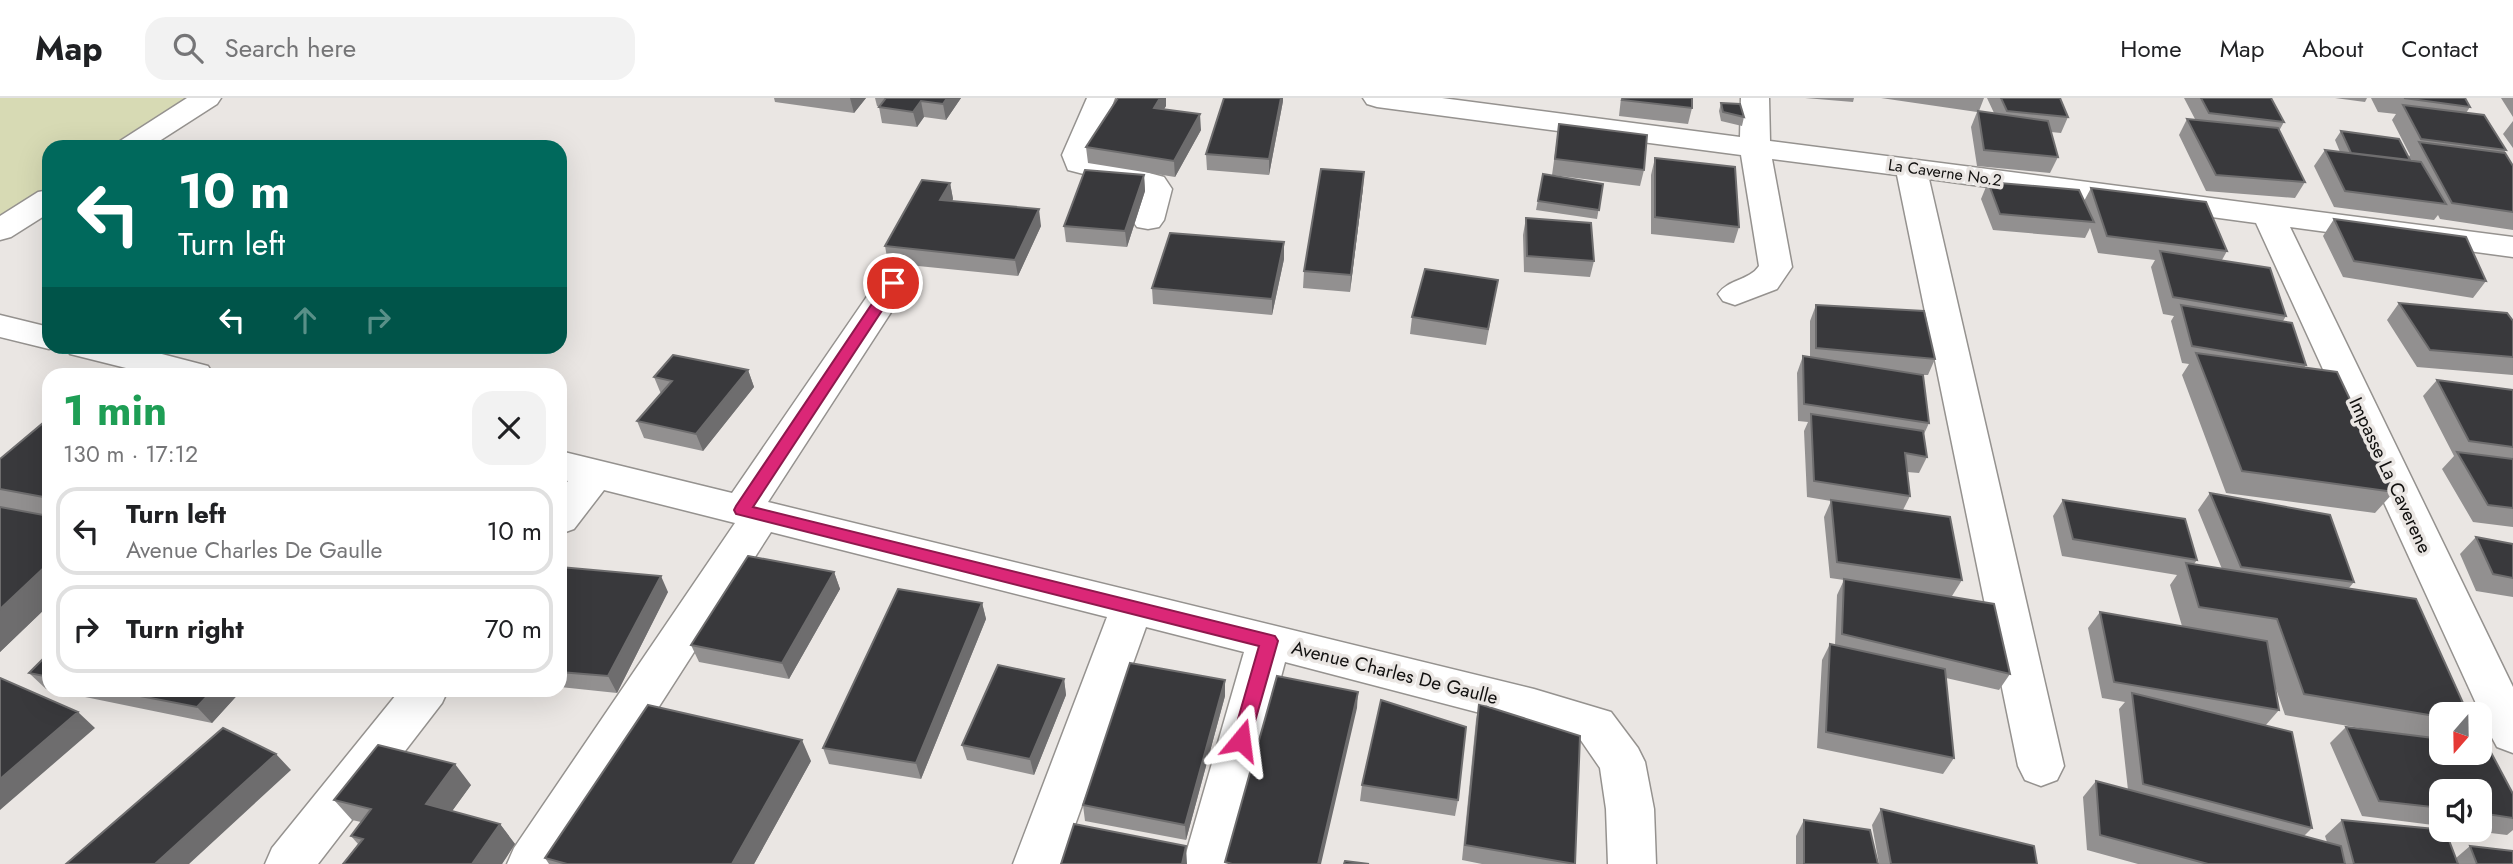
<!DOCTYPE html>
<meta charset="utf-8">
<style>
:root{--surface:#fff;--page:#f2f2f2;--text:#202124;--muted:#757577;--line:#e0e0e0}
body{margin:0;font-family:Jost,sans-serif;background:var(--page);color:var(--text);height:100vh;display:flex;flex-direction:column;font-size:26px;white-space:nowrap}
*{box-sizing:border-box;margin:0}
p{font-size:23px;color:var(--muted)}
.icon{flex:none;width:38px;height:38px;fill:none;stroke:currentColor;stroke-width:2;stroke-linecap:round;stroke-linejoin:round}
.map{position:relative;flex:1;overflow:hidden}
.panel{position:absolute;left:42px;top:270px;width:525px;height:329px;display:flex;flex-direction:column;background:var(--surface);border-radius:21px;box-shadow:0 7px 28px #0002}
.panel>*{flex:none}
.banner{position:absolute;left:42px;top:42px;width:525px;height:214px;border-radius:21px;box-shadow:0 7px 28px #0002;background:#00695c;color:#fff;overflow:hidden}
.needle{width:46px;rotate:200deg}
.fabs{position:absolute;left:2429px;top:604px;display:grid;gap:14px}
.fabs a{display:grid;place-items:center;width:63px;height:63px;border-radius:14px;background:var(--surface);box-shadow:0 7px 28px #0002;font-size:35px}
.pin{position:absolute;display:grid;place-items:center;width:60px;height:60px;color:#fff;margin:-30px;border:4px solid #fff;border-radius:50%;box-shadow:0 2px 7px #0007}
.me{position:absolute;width:77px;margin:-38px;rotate:16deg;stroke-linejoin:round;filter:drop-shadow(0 0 5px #0008)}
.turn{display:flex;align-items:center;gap:24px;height:147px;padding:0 21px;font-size:32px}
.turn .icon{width:91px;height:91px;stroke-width:2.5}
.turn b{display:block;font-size:49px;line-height:60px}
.lanes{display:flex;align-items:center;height:66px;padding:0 21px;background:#0003;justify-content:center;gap:35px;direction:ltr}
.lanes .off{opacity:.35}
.round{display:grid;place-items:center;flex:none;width:74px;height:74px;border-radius:21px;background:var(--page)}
.headline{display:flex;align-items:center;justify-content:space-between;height:119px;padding:0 21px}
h1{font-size:42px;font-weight:700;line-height:52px;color:#1e9e55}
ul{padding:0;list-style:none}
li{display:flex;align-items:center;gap:21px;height:88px;margin:0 14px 10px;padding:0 7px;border:4px solid var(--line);border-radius:21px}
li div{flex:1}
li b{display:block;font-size:26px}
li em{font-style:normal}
header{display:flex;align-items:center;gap:42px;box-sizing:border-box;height:98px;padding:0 35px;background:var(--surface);border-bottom:2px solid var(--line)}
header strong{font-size:33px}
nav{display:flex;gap:38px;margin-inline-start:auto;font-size:24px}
.search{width:490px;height:63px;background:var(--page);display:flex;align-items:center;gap:18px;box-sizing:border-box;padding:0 24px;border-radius:21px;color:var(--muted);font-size:26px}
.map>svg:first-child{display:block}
.green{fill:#d7dab4}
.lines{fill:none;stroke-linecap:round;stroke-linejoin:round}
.minor-casing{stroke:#95928f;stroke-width:3}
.minor{fill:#fff;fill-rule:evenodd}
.wall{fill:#929090}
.shaded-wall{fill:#6e6d6e}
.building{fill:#39393c;stroke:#6e6d6e;stroke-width:2}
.route{fill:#db2777;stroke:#8e194d;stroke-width:2}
.labels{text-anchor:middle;stroke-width:7;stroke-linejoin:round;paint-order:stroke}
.far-street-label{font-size:16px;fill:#11100f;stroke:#eae6e3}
.street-label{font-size:19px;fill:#11100f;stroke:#eae6e3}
</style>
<header>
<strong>Map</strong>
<div class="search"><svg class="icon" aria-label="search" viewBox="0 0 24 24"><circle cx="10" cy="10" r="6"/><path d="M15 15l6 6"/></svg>Search here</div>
<nav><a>Home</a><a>Map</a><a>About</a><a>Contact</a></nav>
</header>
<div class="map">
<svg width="2513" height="766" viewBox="0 0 2513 766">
<rect width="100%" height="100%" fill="#eae6e3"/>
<!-- green -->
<path class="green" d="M0,0H186L108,49H49V87L0,117Z"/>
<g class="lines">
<defs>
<path id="minor" d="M187,0H221L217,6L150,49H115L120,43Z
M1087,0H1115L1093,60L1164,79L1172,91L1164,122L1159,129L1148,131L1137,129L1132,122L1142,91L1068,72L1062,57Z
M1363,0H1442L1740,39L1741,0H1769L1770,43L2513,139V159L2290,129L2513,589V655L2497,649L2490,636L2256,125L1929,81L2064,668L2057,682L2041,688L2025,682L2018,668L1897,77L1772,61L1792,169L1777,191L1735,207L1723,203L1718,196C1728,181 1749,183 1759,168L1741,57L1377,9L1367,6Z
M49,92V115L11,139L0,142V118L38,94Z
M893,175L905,178L910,185L768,404L1534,591L1611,614L1638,650L1645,664L1654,711L1656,766H1608L1606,711L1600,670L1580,641L1285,564L1231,766H1183L1244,554L1146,529L1061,766H1013L1107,519L771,434L558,766H507L514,750L735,425L604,392L574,431L560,436V393L568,383L560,381V353L732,395L881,178Z
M0,217L49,229V248H59L49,251L0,239Z
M65,248H131L208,268L213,276H150L70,256Z
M400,592H448L442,605L318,766H265L272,750Z"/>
</defs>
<!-- minor casing -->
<use href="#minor" class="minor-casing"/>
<!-- minor -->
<use href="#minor" class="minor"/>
</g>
<!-- wall -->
<path class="wall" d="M774,0H866L854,15L775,4Z
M875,0H961L946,22L924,19L917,29L882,25L879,9L877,8Z
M1118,0H1166V8L1164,11L1201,32L1175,79L1088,65L1086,49Z
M1621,0H1692V10L1688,26L1619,18Z
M1805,0H1854L1853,4Z
M1881,0H1984L1979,13L1994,15L1987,0H2060L2068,19L2061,35L2051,34L2058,59L2050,75L1977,68L1971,29L1977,14Z
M2184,0H2271L2284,24L2279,33L2305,84L2295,100L2206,93L2179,37L2187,21H2195Z
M2335,0H2367L2365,4Z
M2371,0H2465L2470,9L2466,15L2506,52L2504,55L2513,68V132L2440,121L2438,117L2434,122L2334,109L2314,68L2325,52L2340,54L2335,42L2341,33L2408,60L2410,57L2392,22L2396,16L2378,14Z
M2501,0H2513V19Z
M1283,3L1269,77L1207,72L1206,56Z
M1721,5L1744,19L1742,28L1721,23L1719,13Z
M2513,23V50L2503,36Z
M1559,26L1644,72L1640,88L1552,77Z
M1655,60L1739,129L1734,145L1651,136V77Z
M1543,76L1603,86L1597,121L1536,112Z
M1144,77L1145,93L1127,149L1066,144L1064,128Z
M1988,84L2084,103L2091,90L2227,153L2222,162L2286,218L2283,223L2306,267L2304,270L2394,394L2375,415L2226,395L2182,277L2189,266L2182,265L2171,223L2174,218L2163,216L2151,169L2155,162L2098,155L2090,130L2085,140L1993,132L1981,101Z
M950,85L953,101L952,103L1041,128L1018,178L888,165L885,148Z
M1363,90L1350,194L1303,190L1304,173Z
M1526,120L1594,163L1590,179L1524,174L1523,137Z
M2334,121L2486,183L2473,200L2343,179L2323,138Z
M1284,144V161L1272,217L1153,206L1152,190Z
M1498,182L1486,247L1410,236L1412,219Z
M2399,205L2513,223V277L2417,269L2387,222Z
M1816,207L1935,261L1928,277H1920L1929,325L1924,336L1927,359L1919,375L1907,374L1910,398L1903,412L1962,482L1952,498L2010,576L1999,592L1946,580L1954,660L1943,676L1817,650L1822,562L1830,546L1835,547L1837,497L1844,482L1830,480L1824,419L1831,403L1807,399L1804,333L1808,324L1798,323L1797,275L1803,258L1810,260V223Z
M748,272L754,289L703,353L644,340L637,323L661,296L654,279Z
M2437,282L2513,292V429L2473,424L2442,371L2454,358L2423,298Z
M49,320V507L0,554V361Z
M2210,395L2354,484L2349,490L2441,616V654L2513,696V732L2507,737L2466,732H2480V693H2441V728L2362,718L2330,645L2346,629L2389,635L2285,617L2275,588L2279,612L2265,628L2312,730L2304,738L2327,744L2325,738L2342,722L2456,760L2470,748L2513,766H2138L2087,752L2083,699L2096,683L2128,692L2119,611L2125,604L2102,600L2088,530L2100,514L2182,528L2170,487L2177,477L2062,458L2053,418L2063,402L2197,462L2194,466L2222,471L2198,412Z
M2476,439L2513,446V499L2476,493L2460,456Z
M560,469L668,494L617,595L560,589Z
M834,474L840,491L789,581L699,564L691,547Z
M982,505L986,521L921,681L829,666L823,650Z
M49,555V592H242L212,625L46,591L29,575Z
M1064,581L1066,597L1034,677L967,662L962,647Z
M1225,582V598L1186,742L1085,723L1083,707Z
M1479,606L1575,766H1482L1462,762L1476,622Z
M811,663L754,766H549L545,760Z
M471,687L452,713L500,726L515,746L502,766H343L358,746L351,738L361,724L352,722L334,702Z
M1362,687L1458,702L1455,718L1360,703Z
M1881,711L2037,766H1879L1872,727Z
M1804,722L1878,766H1796V738Z"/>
<!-- shaded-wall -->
<path class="shaded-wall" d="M850,0H866L854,15Z
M947,0H961L946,22L943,6Z
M1160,0H1166V8L1155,26L1154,10Z
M1281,0H1283V3L1269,77V61Z
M921,3L924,19L917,29L913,14Z
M1200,16L1201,32L1175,79L1174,63Z
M1364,74L1363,90L1350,194L1351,177Z
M1144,77L1145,93L1127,149L1125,133Z
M950,85L953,101L943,118L940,102Z
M1039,111L1041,128L1018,178L1015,162Z
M1284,144V161L1272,217V201Z
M748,272L754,289L703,353L696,336Z
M49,465V507L0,554V511Z
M834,474L840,491L789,581L782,565Z
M661,478L668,494L617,595L608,578Z
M982,505L986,521L921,681L916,665Z
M1064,581L1066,597L1034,677L1030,661Z
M1225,582V598L1186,742L1185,727Z
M213,592H242L212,625L197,609Z
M1358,594L1357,610L1321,766H1318Z
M78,614L95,630L0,712V681Z
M802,642L811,663L754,766H732Z
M276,656L291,672L189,766H155Z
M455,666L471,687L442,727L426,706Z
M500,726L515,746L502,766H472Z
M1186,748L1187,766H1182Z"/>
<!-- building -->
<path class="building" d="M886,0H947L943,6L921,3L913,14L879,9Z
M1118,0H1160L1154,10L1200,16L1174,63L1086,49Z
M1224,0H1281L1269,61L1206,56Z
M1623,0H1692V10L1622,2Z
M2001,0H2060L2068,19L2007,13Z
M2201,0H2271L2284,24L2209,15Z
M2404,0H2465L2470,9Z
M1721,5L1740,6L1744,19L1723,14Z
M2403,7L2484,17L2506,52L2421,41Z
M1978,13L2048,23L2058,59L1984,52Z
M2187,21L2278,30L2305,84L2216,77Z
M1559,26L1647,37L1644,72L1555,61Z
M2341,33L2399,41L2410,62L2351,55Z
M2419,44L2505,55L2513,68V114L2452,105Z
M2325,52L2421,64L2446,106L2345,93Z
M1655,60L1735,69L1739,129L1655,119Z
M1321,71L1364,74L1351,177L1304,173Z
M1085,72L1144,77L1125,133L1064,128Z
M1543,76L1603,86L1599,112L1538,103Z
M922,82L950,85L940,102L1039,111L1015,162L885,148Z
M1988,84L2079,92L2094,124L2000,116Z
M2091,90L2206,104L2227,153L2107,138Z
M1526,120L1591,125L1594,163L1527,158Z
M2334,121L2466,139L2486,183L2354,163Z
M1170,135L1284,144L1272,201L1152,190Z
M2160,153L2270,170L2286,218L2173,199Z
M1425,171L1498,182L1488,231L1412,219Z
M2399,205L2507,215L2513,223V259L2430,252Z
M1816,207L1924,213L1935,261L1816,250Z
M2181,207L2292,225L2306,267L2192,248Z
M2196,255L2337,274L2394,394L2242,373Z
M673,257L748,272L696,336L637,323L672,283L654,279Z
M1803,258L1923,277L1929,325L1804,306Z
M2437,282L2513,292V349L2469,343Z
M1811,316L1923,333L1927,359L1905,355L1910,398L1814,383Z
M49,320V400L0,391V361Z
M2457,354L2513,361V410L2488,407Z
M2210,395L2330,417L2354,484L2241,469Z
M1831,402L1950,419L1962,482L1837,464Z
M2063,402L2185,421L2197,462L2073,441Z
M0,409L49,418V465L0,511Z
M2476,439L2513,446V480L2493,476Z
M748,458L834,474L782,565L691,547Z
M2186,465L2416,501L2468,616H2441V619L2304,596L2277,521L2199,509Z
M560,469L661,478L608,578L560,574Z
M1844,481L1994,506L2010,576L1842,536Z
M898,491L982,505L916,665L823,650Z
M2100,514L2267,543L2279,612L2114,584Z
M1830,546L1945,571L1954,660L1826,634Z
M49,555V579L29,575Z
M1130,565L1225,582L1185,727L1083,707Z
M998,567L1064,581L1030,661L962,647Z
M1277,578L1358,594L1318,766H1232L1225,764Z
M0,580L78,614L0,681Z
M109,592H213L197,609Z
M2132,595L2292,634L2312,730L2143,686Z
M1381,602L1466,629L1458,702L1362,687Z
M1479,606L1580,638L1575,766L1465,747Z
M648,607L802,642L732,766H567L545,760Z
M2346,629L2441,641V654H2480V646L2487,647L2513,696V720L2480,715V693H2441V710L2379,703Z
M223,630L276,656L155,766H66Z
M378,647L455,666L426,706L500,726L472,766H343L363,741L351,738L371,711L334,702Z
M2096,683L2341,748L2345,766H2208L2100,737Z
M1881,711L2034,748L2037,766H1891Z
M1804,722L1870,732L1878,766H1804Z
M2342,722L2445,732L2458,766H2354Z
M1074,726L1186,748L1182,766H1061Z
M2470,748L2513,753V766H2477Z
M1345,763L1369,766H1344Z"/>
<!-- route -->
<path class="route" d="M893,181L900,185L753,409L1275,538L1278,543L1248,648L1241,650L1235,648L1232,642L1259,548L736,416L734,412L736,408L888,182Z"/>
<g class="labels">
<!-- far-street labels -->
<g class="far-street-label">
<text transform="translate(1945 74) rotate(8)" y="6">La Caverne No.2</text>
</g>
<!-- street labels -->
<g class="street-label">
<text transform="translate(2391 377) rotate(65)" y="7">Impasse La Caverene</text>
<text transform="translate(1395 574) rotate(14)" y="7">Avenue Charles De Gaulle</text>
</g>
</g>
</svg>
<div class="fabs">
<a><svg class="needle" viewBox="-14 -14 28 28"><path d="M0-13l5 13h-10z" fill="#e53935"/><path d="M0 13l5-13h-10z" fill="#757577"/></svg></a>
<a><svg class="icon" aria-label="sound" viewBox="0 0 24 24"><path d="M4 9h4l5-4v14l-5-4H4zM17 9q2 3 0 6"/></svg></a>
</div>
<div class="pin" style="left:893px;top:185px;background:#d93025"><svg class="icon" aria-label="arrive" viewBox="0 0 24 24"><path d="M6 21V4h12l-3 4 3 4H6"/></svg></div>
<svg class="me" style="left:1241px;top:642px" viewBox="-20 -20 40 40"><path d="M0-17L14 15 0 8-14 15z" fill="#db2777" stroke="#fff" stroke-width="4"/></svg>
<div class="banner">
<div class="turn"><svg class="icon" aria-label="left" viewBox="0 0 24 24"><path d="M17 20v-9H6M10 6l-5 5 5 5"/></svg><div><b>10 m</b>Turn left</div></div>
<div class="lanes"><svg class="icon" aria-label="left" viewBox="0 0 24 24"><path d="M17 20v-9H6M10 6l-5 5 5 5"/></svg><svg class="icon off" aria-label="ahead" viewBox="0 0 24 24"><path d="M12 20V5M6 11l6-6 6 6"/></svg><svg class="icon off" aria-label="right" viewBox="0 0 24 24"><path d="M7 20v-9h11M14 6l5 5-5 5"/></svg></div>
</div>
<section class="panel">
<div class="headline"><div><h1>1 min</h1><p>130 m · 17:12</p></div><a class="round"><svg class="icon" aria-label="close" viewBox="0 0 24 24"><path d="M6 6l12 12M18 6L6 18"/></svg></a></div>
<ul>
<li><svg class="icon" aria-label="left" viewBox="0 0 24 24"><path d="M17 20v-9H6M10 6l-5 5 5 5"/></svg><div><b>Turn left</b><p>Avenue Charles De Gaulle</p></div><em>10 m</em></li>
<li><svg class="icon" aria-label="right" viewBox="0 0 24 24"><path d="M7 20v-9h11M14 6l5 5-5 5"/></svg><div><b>Turn right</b></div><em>70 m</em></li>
</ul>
</section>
</div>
